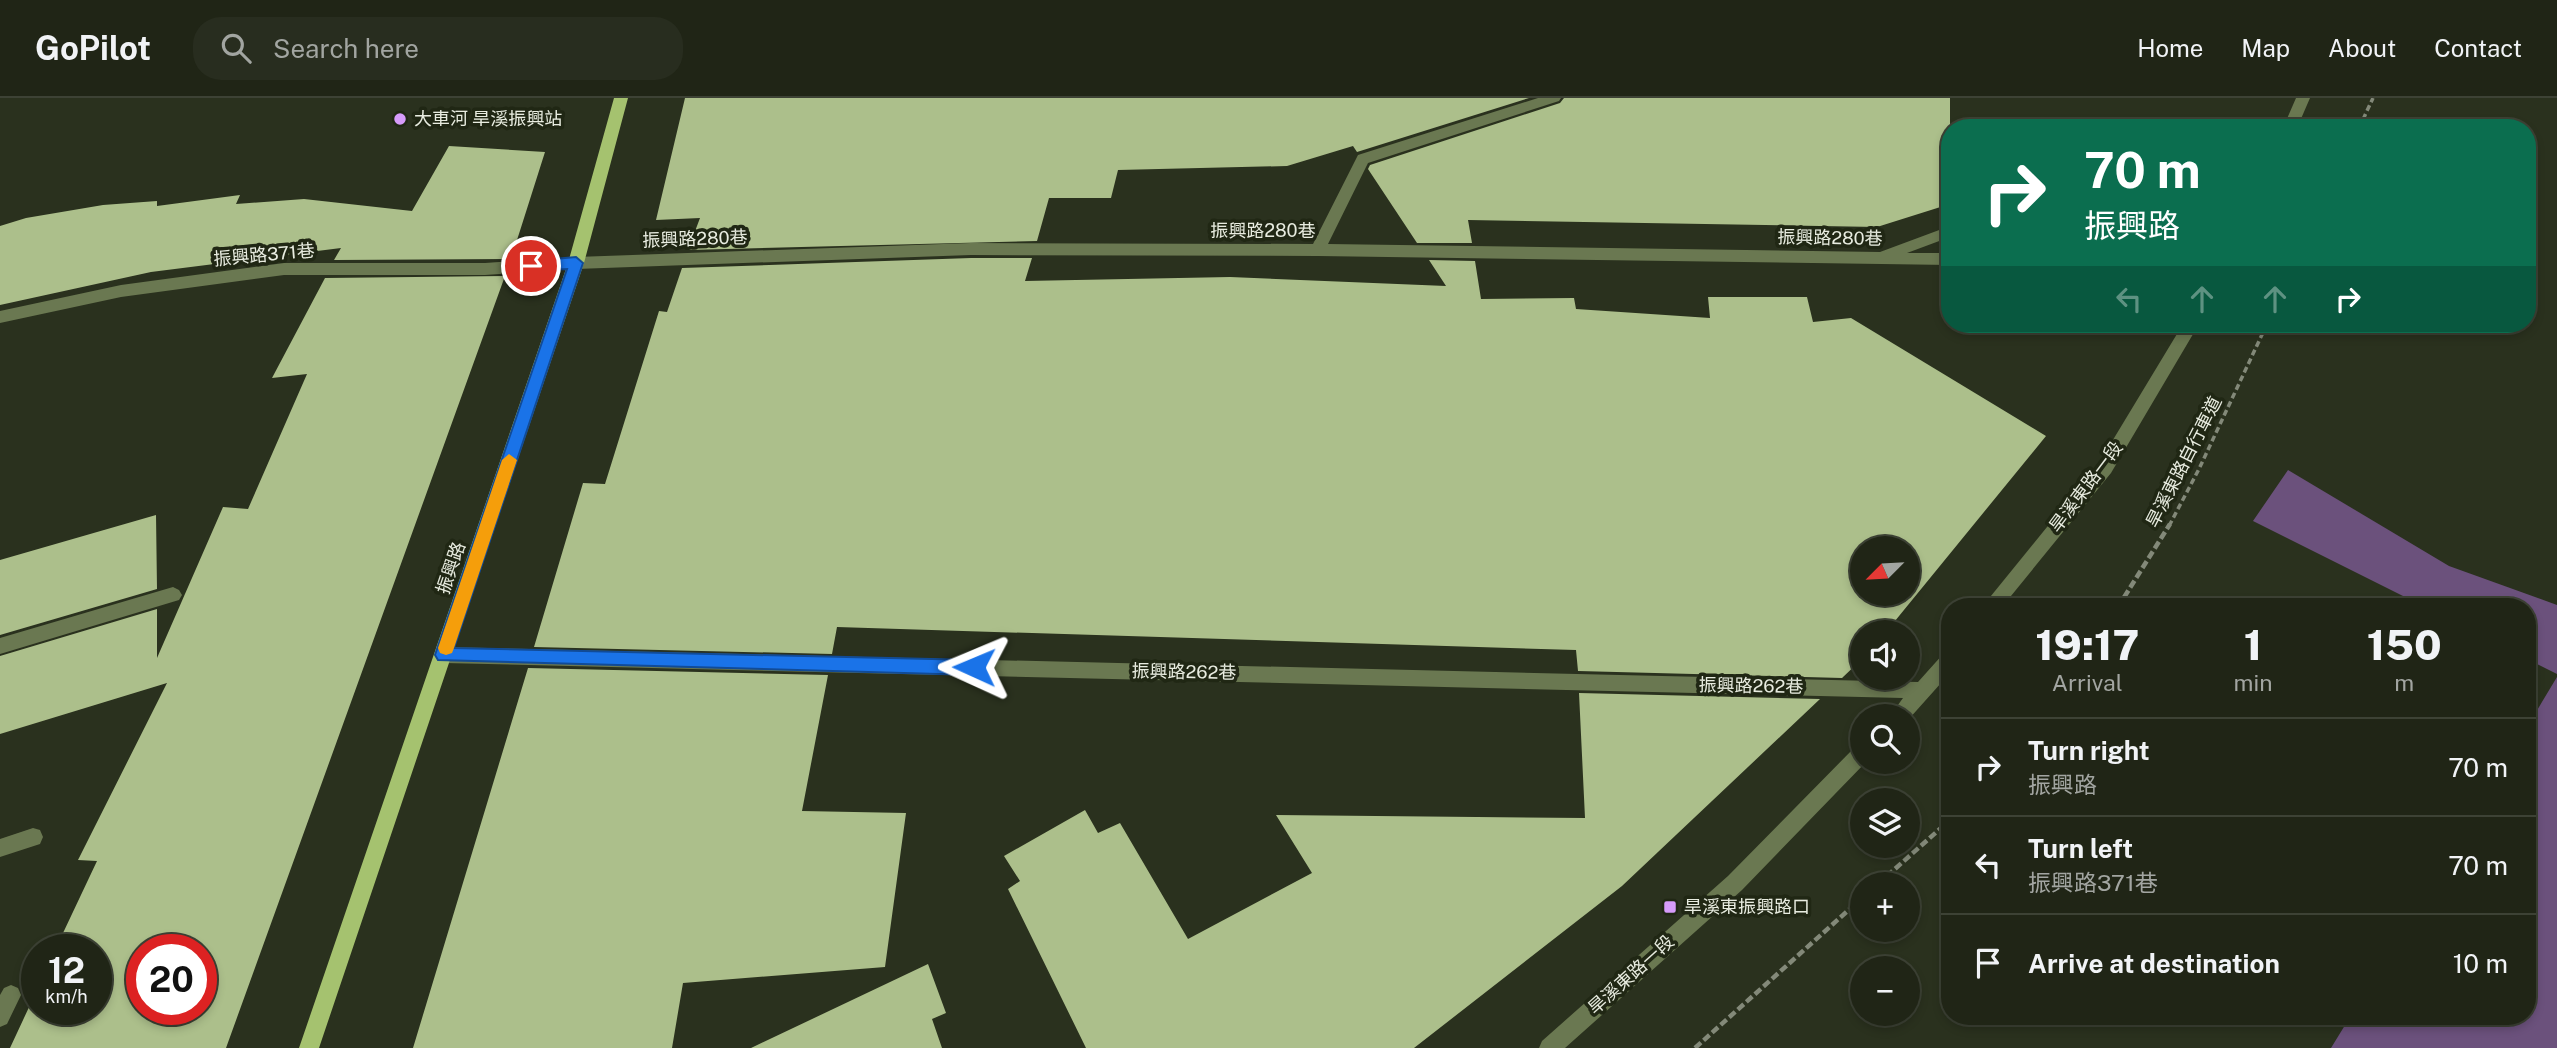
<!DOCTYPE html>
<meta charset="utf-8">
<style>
:root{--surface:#202516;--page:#282d1f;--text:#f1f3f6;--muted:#a2a5a1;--line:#3d4235}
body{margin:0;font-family:"Public Sans","Noto Sans TC",sans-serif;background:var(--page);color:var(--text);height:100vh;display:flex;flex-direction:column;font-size:26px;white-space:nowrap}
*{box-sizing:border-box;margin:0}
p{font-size:23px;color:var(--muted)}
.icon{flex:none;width:38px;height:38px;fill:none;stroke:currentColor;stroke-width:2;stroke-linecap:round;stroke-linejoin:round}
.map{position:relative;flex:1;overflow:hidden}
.details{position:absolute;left:1941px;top:500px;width:595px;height:427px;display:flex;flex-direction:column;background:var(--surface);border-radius:28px;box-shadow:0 4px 10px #0003,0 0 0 2px var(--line)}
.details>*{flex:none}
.banner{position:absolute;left:1941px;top:21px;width:595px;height:214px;border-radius:28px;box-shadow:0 4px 10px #0003,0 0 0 2px var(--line);background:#0b6e4f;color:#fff;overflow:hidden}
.needle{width:46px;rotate:246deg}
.controls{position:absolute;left:1850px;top:438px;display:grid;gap:14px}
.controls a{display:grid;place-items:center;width:70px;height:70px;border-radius:50%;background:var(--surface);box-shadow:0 4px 10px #0003,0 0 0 2px var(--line);font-size:35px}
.speed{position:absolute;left:21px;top:836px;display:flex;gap:14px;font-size:35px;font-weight:700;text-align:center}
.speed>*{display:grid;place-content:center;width:91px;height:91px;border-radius:50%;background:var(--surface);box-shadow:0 4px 10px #0003,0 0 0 2px var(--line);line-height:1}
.speed small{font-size:18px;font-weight:400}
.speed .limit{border:10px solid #d22;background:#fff;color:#111}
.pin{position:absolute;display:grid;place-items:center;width:60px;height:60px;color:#fff;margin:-30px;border:4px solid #fff;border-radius:50%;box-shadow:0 2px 7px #0007}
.me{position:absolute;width:77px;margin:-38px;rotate:271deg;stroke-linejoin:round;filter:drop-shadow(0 0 5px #0008)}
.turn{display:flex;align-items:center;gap:24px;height:147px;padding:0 28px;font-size:32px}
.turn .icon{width:91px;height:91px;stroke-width:2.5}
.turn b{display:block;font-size:49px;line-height:60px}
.lanes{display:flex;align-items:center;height:66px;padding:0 28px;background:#0003;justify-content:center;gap:35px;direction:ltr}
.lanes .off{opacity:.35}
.eta{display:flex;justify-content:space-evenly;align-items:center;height:119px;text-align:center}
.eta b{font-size:42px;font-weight:800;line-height:49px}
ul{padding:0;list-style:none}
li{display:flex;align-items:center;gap:21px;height:98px;padding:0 28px;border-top:2px solid var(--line)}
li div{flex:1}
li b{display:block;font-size:26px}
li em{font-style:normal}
header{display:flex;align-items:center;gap:42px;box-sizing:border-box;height:98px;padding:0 35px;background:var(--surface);border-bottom:2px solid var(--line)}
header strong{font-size:33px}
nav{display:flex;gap:38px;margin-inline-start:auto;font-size:24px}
.search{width:490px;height:63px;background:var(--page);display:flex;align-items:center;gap:18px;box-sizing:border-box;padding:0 24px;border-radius:28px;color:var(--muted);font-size:26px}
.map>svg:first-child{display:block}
.water{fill:#6b517c}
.building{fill:#acbf8b;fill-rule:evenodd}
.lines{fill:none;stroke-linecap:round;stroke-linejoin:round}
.path-far1{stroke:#838979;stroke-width:3.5;stroke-dasharray:6 3.5;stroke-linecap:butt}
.path{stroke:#838979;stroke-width:4.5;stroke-dasharray:8 3.5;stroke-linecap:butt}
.minor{fill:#6a7851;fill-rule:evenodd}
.major{fill:#a5c26f;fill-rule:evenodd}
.route{fill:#1a73e8;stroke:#114b97;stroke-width:2}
.slow{fill:#f59e0b}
.poi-dot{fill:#d69bfa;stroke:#202714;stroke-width:2.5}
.labels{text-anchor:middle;stroke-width:7;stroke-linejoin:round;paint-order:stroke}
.poi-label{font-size:18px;fill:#e8ece0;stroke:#202714;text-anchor:start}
.street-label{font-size:18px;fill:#e8ece0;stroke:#202714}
</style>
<header>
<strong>GoPilot</strong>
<div class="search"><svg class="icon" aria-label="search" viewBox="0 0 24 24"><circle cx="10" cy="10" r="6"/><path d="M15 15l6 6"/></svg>Search here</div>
<nav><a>Home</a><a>Map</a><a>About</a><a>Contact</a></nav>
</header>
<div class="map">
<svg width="2557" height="950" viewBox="0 0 2557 950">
<rect width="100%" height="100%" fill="#2a311e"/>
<!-- water -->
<path class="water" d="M2288,372L2449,468L2557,507V576L2527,561V509H2425L2253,423Z
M2557,579V950H2331L2350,919H2527V629Z"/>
<!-- building -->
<path class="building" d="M685,0H1529L1357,54L1353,48L1287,68L1118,72L1111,100H1049L1037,143L688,152L700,120L656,122Z
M1564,0H1950V106L1877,129L1468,122L1472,145H1417L1368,71L1370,67L1560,5Z
M449,48L545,54L511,161L334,162L341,150L151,174L0,207V128L26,120L103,107L157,103V108L240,97L236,106L304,101L412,113Z
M971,160H1032L1025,183L1230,179L1446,188L1429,162L1475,163L1481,201L1574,200L1576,211L1710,220L1708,199H1807L1813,224L1851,220L2046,338L1886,534H1862V561L1842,580L1578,573L1576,552L837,529L832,556L534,549L583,385L605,386L659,213L667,214L682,170ZM1862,450H1908V495H1862Z
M505,178L226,950H10L37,892V912H96V852H55L97,763L78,762L167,585L0,636V558L157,511V560L223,409L248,411L307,276L272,280L325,180ZM142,852H201V912H142Z
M156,417L157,491L0,537V462Z
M528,570L828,577L802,713L906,715L885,869L683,885L672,950H413Z
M1579,595L1820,601L1622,788L1414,950H1086L1008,791L1020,783L1004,758L1085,712L1098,735L1120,725L1188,841L1312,775L1276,717L1585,720Z
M928,866L946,915L932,921L942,950H751Z"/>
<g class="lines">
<!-- path-far1 -->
<path class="path-far1" d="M2359,30L2373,0
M2169,428L2199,371L2267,226"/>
<!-- path -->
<path class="path" d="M2118,509L2170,426
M1878,786L1950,722
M1695,950L1862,800"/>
<!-- minor -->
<path class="minor" d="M1538,0H1561L1559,3L1368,65L1328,146L1880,154L1950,128V139L1907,155H1950V167L1318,158L971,157L576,171L485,177H284L121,199L0,225V213L121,187L284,165H485L576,159L971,145L1313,146L1358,57Z
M2296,0H2310L2297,30H2283Z
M2183,226H2199L2111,375L2002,509H1982L2099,365Z
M173,489L179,492L182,497L179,502L0,556V540Z
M444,549L1918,584L1944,555L1950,553V575L1908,622V618H1890L1903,600L444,565L438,563L435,557L438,551Z
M1862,646V663H1867L1742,792L1565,950H1539L1542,943L1728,778L1855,649Z
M33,730L40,732L43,739L40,746L0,759V741Z
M11,887L18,890L21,897L7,926L0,929V897L4,890Z"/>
<!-- major -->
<path class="major" d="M614,0H628L584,165L319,950H299L568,165Z"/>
</g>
<!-- route -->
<path class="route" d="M576,159L583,165L454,550L974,562L980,564L983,569L980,575L974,577L438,562L435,557L567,171L531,173L524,168L531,163Z"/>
<!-- slow -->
<path class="slow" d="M509,356L517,362L454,550L452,555L446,557L440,555L438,550L502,362Z"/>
<!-- markers -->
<g class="poi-dot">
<circle cx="400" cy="21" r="7"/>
<rect x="1663" y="802" width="14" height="14" rx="3.5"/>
</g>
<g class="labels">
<!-- poi labels -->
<g class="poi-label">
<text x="414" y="27">大車河 旱溪振興站</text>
<text x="1684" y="815">旱溪東振興路口</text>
</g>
<!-- street labels -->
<g class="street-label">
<text x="1263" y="139">振興路280巷</text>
<text transform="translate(1830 140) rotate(1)" y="6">振興路280巷</text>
<text transform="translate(695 141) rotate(-2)" y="6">振興路280巷</text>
<text transform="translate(264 157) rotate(-5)" y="6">振興路371巷</text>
<text transform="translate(2184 364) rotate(-63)" y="6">旱溪東路自行車道</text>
<text transform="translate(2086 389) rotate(-53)" y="6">旱溪東路一段</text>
<text transform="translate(451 470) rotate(-71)" y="6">振興路</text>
<text transform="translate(1184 574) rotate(1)" y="6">振興路262巷</text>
<text transform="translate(1751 588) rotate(1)" y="6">振興路262巷</text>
<text transform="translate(1631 877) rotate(-42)" y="6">旱溪東路一段</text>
</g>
</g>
</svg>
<div class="controls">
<a><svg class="needle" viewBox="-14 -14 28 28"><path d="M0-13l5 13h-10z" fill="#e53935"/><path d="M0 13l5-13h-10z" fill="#a2a5a1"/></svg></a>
<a><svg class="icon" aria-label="sound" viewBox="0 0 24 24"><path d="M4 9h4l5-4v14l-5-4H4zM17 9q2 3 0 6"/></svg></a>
<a><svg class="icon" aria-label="search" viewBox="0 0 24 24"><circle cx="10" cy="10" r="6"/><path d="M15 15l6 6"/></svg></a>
<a><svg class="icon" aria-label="layers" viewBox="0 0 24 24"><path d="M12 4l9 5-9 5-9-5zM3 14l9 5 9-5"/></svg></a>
<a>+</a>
<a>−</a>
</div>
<div class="speed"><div>12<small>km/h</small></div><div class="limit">20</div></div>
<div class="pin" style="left:531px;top:168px;background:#d93025"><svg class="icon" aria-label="arrive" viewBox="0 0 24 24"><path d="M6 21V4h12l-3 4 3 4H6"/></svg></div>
<svg class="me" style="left:974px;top:569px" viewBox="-20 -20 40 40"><path d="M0-17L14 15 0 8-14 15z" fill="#1a73e8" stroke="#fff" stroke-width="4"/></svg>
<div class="banner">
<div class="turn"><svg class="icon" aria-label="right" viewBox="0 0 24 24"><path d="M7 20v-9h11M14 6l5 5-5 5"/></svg><div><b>70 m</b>振興路</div></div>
<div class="lanes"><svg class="icon off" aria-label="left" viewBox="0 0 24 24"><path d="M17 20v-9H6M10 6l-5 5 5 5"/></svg><svg class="icon off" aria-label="ahead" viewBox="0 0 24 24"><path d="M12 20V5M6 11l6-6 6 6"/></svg><svg class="icon off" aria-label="ahead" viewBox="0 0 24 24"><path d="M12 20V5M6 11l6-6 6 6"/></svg><svg class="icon" aria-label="right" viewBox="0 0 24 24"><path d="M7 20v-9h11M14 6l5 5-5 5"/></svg></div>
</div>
<section class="details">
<div class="eta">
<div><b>19:17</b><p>Arrival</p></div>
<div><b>1</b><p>min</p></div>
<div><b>150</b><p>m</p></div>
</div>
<ul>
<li><svg class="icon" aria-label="right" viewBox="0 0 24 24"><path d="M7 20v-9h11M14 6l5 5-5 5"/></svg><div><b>Turn right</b><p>振興路</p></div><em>70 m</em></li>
<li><svg class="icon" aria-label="left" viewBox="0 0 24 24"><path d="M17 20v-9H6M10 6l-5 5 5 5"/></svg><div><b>Turn left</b><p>振興路371巷</p></div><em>70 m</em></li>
<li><svg class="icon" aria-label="arrive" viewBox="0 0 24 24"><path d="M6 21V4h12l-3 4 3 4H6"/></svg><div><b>Arrive at destination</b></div><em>10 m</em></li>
</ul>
</section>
</div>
